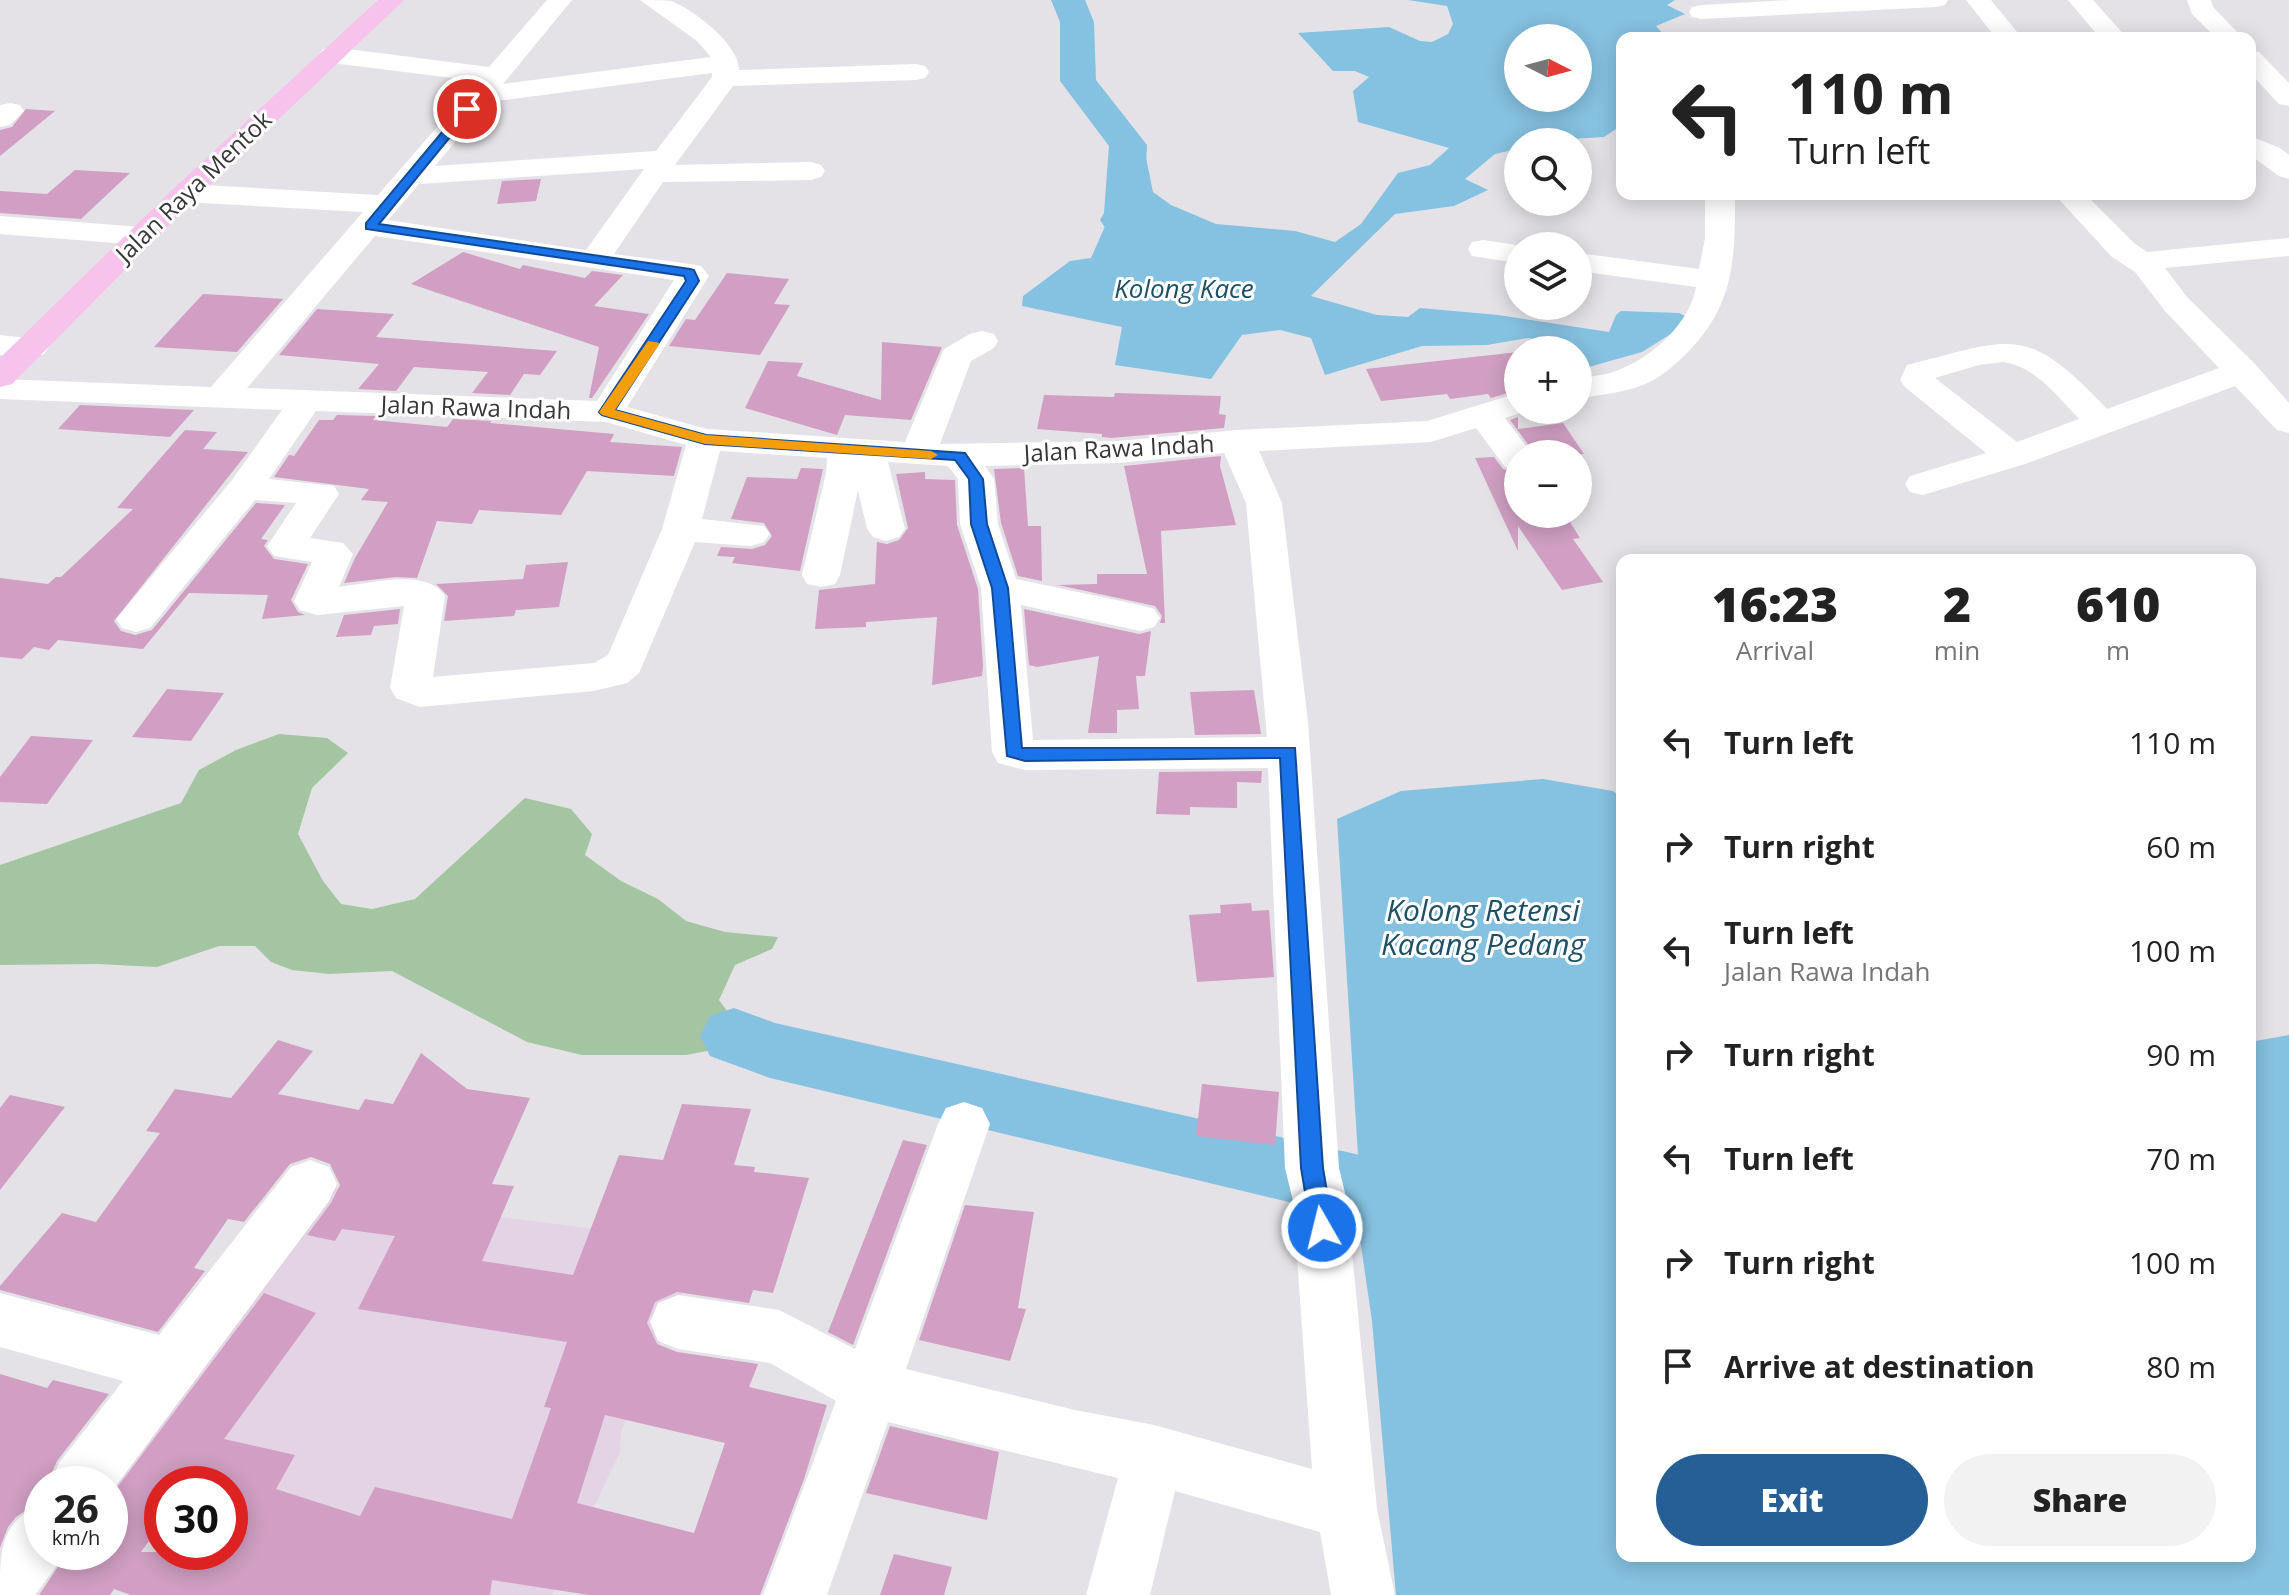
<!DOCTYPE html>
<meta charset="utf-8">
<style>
:root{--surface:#fff;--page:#f2f2f2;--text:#222;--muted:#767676;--accent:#265e96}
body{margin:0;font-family:"Open Sans",sans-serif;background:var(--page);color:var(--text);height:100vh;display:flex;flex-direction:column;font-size:30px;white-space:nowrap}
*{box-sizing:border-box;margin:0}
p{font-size:26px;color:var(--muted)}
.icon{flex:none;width:44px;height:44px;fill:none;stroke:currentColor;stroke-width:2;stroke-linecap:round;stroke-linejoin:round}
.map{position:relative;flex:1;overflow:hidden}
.details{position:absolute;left:1616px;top:554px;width:640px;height:1008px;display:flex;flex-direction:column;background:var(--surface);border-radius:16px;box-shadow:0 4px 20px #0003}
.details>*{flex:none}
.hud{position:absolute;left:1616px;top:32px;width:640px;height:168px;border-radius:16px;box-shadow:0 4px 20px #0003;background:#fff;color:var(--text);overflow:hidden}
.needle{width:52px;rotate:96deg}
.controls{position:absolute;left:1504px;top:24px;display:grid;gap:16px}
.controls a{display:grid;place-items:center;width:88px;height:88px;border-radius:50%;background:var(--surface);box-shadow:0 4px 20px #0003;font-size:40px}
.speed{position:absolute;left:24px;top:1466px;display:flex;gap:16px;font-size:40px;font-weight:700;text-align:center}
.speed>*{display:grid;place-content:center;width:104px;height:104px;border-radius:50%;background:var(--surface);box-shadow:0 4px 20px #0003;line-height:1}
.speed small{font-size:20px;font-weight:400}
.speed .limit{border:12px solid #d22;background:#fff;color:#111}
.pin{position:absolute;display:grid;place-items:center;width:68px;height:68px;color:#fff;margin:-34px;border:4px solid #fff;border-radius:50%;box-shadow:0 2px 8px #0007}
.me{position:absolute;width:88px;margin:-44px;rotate:352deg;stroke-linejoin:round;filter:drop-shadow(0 0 6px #0008)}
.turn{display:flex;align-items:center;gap:28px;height:168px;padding:0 40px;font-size:36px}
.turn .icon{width:104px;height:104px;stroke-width:2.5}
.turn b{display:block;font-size:56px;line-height:68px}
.eta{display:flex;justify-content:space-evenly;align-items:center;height:136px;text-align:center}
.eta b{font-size:48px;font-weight:800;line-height:56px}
.action{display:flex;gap:16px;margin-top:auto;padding:16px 40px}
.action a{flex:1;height:92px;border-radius:48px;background:var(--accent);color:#fff;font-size:32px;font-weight:800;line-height:92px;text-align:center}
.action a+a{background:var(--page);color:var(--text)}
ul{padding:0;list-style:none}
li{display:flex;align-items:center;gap:24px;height:104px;padding:0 40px}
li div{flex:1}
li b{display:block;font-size:30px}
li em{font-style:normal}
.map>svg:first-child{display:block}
.education{fill:#e4d3e4}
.green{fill:#a4c5a1}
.water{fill:#85c1e0;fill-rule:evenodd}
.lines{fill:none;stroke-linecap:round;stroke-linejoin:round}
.river{fill:#85c1e0;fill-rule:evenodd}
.building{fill:#d09fc3;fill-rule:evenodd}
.minor{fill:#fff;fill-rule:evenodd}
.highway{fill:#f7c2ec;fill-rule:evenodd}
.route{fill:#1a73e8;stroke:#114b97;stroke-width:2}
.slow{fill:#f59e0b}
.labels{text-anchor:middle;stroke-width:6;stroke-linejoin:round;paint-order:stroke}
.far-street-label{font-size:24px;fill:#383738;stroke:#fff}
.far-water-label{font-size:26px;font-style:italic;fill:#205066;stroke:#fff}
.water-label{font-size:30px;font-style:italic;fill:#205066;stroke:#fff}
</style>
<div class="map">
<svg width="2289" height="1595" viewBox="0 0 2289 1595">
<rect width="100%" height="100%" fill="#e4e2e6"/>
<!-- education -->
<path class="education" d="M330,1187L383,1194L381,1202L705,1243L621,1431L620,1452L552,1595H443L230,1484H162V1508L110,1490V1484H100Z"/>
<!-- green -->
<path class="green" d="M279,734L327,738L348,753L312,788L298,834L323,881L341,904L372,909L415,899L525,798L571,809L592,834L585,855L621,881L658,899L686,921L725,932L778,937L772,949L735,965L719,1000L741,1030L723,1048L686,1055H582L527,1042L392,971L329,974L292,970L271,962L255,946H219L157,967L97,964L0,965V865L181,803L199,770L236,750Z"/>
<!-- water -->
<path class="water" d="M1408,0H1675L1667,5L1685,14L1656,26L1667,38H1622V125L1604,137L1518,142V149L1495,154L1465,179L1488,190L1454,206L1395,214L1311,296L1377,315L1408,317L1420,308L1498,315L1609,332L1616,315L1621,311L1679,313L1691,319L1685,325L1642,352L1578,370V350H1549L1540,340L1528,338L1487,345L1422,346L1325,375L1311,338L1280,330L1242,335L1211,379L1115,365L1122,327L1022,306L1023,296L1070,261L1091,258L1106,224L1112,143L1138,135L1143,143L1153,192L1171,205L1216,224L1295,231L1335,242L1361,224L1398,173L1430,165L1449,148L1358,122L1353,91L1369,77L1355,71H1333L1298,33L1389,27L1420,41L1432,42L1448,34L1453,24L1447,6ZM1518,38H1578V98H1518Z
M1543,779L1613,791L1622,798V1556H2250V1042L2289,1035V1595H1396L1372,1321L1360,1239V1187L1337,819L1401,791Z"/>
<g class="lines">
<!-- river -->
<path class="river" d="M1051,0H1085L1094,22L1096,80L1147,145L1144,213L1134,229L1120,232L1106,229L1100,220L1104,213L1109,146L1060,81V22Z
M734,1008L775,1023L1360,1155L1386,1164L1396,1187L1386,1210L1360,1219L770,1078L710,1056L700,1036L710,1016Z"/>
</g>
<!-- building -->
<path class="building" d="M26,109L55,111L0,156V130L12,127Z
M75,170L130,173L81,219L0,213V191L47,194Z
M541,179L536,201L497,204L502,181Z
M463,252L520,269L523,265L585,278L592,271L623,275L594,306L649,314L592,398H589L599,347L411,284Z
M727,273L789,279L774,304L790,305L760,355L669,346L686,319L695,320Z
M203,294L239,296L283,299L237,352L154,347Z
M317,309L394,314L376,337L557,351L540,375L524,374L510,395L472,393L488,372L414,367L396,391L358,389L379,364L279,355Z
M882,342L942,347L911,420L845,415L837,435L745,408L768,361L803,363L797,376L881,400Z
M1518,352V390L1491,398L1488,394L1450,399L1447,394L1381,401L1366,369Z
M1115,393L1221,396L1219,414L1226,415L1224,428L1111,438L1102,437V434L1037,429L1044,395L1114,397Z
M80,405L194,410L170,437L58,429Z
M337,415L376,416L373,420L447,427L453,419L492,421L490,423L614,434L610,442L682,447L674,476L587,471L561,515L479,510L472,524L437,521L417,578L396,577L344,583L355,558L388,502L361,500L369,489L274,477L289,455L294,456L319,420H333Z
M1518,417V429L1563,423L1584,454H1535L1510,420Z
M185,430L217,432L203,449L248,452L114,621L121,631L135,635L152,630L256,503L285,505L261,539L268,540L264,546L274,559L308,564L291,600L298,612L305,615L262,619L268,595L189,593L143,649L58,640L49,650L34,647L22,659L0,657V578L48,584L56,577H61L133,509L117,508Z
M1221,456L1220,466L1236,525L1161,531L1165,623H1160L1162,616L1155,606L1058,585L1097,584V574H1147L1124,466Z
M1494,457L1503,469L1509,471L1518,489V514H1565L1580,538L1573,539L1603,582L1562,590L1518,526V551L1475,458Z
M801,468L823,469L800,571L732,563L735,557L717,556L721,547L752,549L765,545L772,536L764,523L731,519L747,477L797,479Z
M1024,468L1028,526H1041L1042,581L1018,576L1001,523L994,469Z
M925,472V479L955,480L957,525L978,589L983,666L982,676L932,685L937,617L866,622V627L815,629L819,590L875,584L877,542L887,544L899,540L908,528L896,474Z
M568,562L559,607L516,610L514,616L444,621L448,596L436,584L523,579L526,565Z
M400,609L398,624L374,626L371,635L336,637L344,615Z
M1024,609L1139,634L1151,631L1145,676H1136L1139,709L1117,710V733H1088L1099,656L1037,667L1029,665Z
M167,689L224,693L191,741L132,737Z
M1254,690L1261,734L1195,735L1190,692Z
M31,736L93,740L47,804L0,802V777Z
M1262,771L1261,783L1237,782V808L1190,807V815L1156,814L1159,772Z
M1251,903L1252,911L1269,910L1274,977L1197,982L1189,915L1221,913L1220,905Z
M278,1040L313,1051L278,1094L359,1110L365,1099L393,1104L421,1053L467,1089L530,1098L492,1184L514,1186L482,1261L573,1275L619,1155L663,1160L682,1104L751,1109L734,1165L755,1167L754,1172L809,1178L773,1293L753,1290L749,1303L677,1292L655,1302L647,1323L657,1344L677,1352L758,1364L749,1387L827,1405L804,1479L760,1595H589L492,1580L490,1595H131L114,1589L110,1595H39L68,1552H110V1497L264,1293L316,1313L224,1439L295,1455L276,1489L360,1516L375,1487L512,1519L551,1408L544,1407L567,1342L358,1309L395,1236L342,1229L335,1241L307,1235L331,1203L340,1185L330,1164L311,1157L290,1164L244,1222L228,1219L194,1268L205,1271L158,1332L0,1290V1286L62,1213L96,1222L160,1133L146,1131L175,1089L231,1098ZM605,1415L725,1443L694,1533L577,1503ZM162,1484H230V1552H141L162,1523Z
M1202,1084L1279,1092L1275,1145L1196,1136Z
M10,1095L65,1107L0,1190V1108Z
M903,1140L927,1145L853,1345L828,1332Z
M965,1205L1034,1212L1018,1308L1026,1309L1010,1361L919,1340Z
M0,1374L47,1388L53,1380L109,1394L57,1461L47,1484H42V1495L38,1502L16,1517L8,1527L0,1548Z
M890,1426L999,1452L987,1520L866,1493Z
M894,1554L952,1567L944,1595H880Z"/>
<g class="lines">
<!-- minor -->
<path class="minor" d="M547,0H572L503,84L711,57L697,41L640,0C649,0 662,0 671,1C693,9 740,45 739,70L916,64L925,66L929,72L925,78L916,80L733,86L675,165L811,162L821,165L825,171L821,177L811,180L663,182L614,254L690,264L701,266L709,276L627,407L707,429L905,442L944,349L970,334L982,331L994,334L998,341L994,348L971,361L940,444L1118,441L1237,430L1427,421L1518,393V410H1530L1505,418L1532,454H1518V470L1505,467L1476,428L1431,442L1259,451L1282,503L1308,722L1339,1168L1347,1201L1377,1509L1395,1595H1331L1320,1532L1175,1491L1150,1595H1086L1118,1478L888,1422L827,1595H763L836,1401L770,1363L678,1349L658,1341L650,1322L658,1303L678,1295L779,1310L855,1349L938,1124L946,1108L964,1102L982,1108L990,1124L906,1369L1075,1410L1154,1425L1312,1469L1293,1201L1285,1168L1268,768L1025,770L998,763L992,752L981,588L960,524L958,479L948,466L888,462L905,529L899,537L886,541L873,537L867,529L858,490L840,575L835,584L821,587L807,584L802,575L826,473L827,458L720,451L702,519L764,526L770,534L764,542L751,546L695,542L639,673L627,683L594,691L419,707L396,698L390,688L404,606L317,615L300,610L294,601L312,562L274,556L267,546L296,503L255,500L150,628L136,632L122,628L116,619L232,480L282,410L0,399V379L211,387L363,212L185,202L175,199L170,193L175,187L185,184L378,195L477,81L332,63L323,61L319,55L323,49L332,47L489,67ZM712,73V77L656,151L435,166L488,102ZM644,169L586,250L388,220L419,184ZM375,236L674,280L597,401L247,388ZM316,411L606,422L686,445L662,529L608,655L594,663L433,677L445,596C426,567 369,584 339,587L353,554L343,543L310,538L339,494L334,486L269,479ZM1224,453L1246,503L1267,737L1033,740L1021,605L1140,631L1154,627L1160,618L1154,609L1140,605L1016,579L998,524L994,479L985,466L1118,463Z
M1790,0H1948L1945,5L1936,7L1701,19L1692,17L1689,12L1692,7L1701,5Z
M1966,0H1991L2022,38H1996Z
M2068,0H2093L2127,38H2100Z
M2187,0H2211L2213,7L2243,38H2216L2192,14Z
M2250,50L2259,52L2289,83V106L2279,104L2250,73Z
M10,103L20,105L24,111L10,125L0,127V105Z
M2250,136L2280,148L2289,155V179L2279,176L2250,155Z
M1705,194H1735C1735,258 1735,304 1688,352C1673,367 1658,380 1638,387C1619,393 1598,395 1578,399V379C1592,376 1608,375 1621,369C1653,356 1690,323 1696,287L1578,271V253L1699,269L1705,238Z
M2054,194H2085L2134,243L2147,252L2289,238V256L2165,268L2187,297L2255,364L2289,403V433L2277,430L2235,386L2025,464L1923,495L1910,492L1905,484L1910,476L1986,453L1905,387L1900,380L1907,365C2013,338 2026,323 2107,409L2219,368L2165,311L2135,272L2112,257ZM2003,362C2035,366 2058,397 2079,419L2017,442L1935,378L1979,365Z
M0,216L141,227L152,230L156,236L152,242L141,245L0,234Z
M1483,240L1523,246H1518V263L1472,256L1468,249L1472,242Z
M0,335L44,340L49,347L44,354L32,357L0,355Z
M310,1160L329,1167L337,1184L329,1201L110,1494V1484H50L59,1463L123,1381L0,1347V1293L159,1335L291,1167Z
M42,1503V1552H65L64,1556L35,1595H0C0,1549 0,1523 42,1503Z"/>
<!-- highway -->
<path class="highway" d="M378,0H404L195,199L12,384L0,387V358L175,187Z"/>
</g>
<!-- route -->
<path class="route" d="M463,107L473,109L379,224L690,269L694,270L699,281L615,410L706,435L965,453L983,479L987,524L1008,588L1022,748H1295L1323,1168L1333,1228L1330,1235L1322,1238L1314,1235L1311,1228L1301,1168L1280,758L1025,761L1007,756L992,588L971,524L969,479L955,460L705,444L602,415L599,412L686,281L684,276L366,229V223Z"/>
<!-- slow -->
<path class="slow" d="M648,341L660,343L615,410L706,435L931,451L938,455L931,459L705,444L602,415L599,412Z"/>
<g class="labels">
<!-- far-street labels -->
<g class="far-street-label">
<text transform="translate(194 187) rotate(-44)" y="8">Jalan Raya Mentok</text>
<text transform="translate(476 408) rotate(2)" y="8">Jalan Rawa Indah</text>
<text transform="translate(1119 449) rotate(-3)" y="8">Jalan Rawa Indah</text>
</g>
<!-- far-water labels -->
<g class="far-water-label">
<text x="1184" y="298">Kolong Kace</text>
</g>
<!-- water labels -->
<g class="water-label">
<text x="1483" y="921">Kolong Retensi<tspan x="1483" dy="34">Kacang Pedang</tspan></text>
</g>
</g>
</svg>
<div class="controls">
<a><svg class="needle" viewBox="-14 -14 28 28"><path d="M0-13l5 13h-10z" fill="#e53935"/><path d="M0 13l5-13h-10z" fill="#767676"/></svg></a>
<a><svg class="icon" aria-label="search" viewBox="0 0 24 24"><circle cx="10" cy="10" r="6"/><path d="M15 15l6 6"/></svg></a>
<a><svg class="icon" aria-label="layers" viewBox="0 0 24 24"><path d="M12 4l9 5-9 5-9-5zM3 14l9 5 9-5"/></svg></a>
<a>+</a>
<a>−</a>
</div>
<div class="speed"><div>26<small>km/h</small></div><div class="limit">30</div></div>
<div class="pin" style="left:467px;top:109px;background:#d93025"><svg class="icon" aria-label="arrive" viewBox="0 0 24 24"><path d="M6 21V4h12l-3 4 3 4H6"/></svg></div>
<svg class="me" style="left:1322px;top:1228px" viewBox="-20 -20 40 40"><circle r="17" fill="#1a73e8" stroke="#fff" stroke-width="3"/><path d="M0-11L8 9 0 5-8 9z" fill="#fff"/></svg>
<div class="hud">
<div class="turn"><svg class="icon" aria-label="left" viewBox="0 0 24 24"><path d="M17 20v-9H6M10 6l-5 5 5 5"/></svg><div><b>110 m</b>Turn left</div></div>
</div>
<section class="details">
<div class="eta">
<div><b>16:23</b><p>Arrival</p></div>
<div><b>2</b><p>min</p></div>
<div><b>610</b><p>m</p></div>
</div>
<ul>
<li><svg class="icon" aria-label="left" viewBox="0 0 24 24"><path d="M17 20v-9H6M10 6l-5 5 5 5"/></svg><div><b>Turn left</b></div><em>110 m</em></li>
<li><svg class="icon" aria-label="right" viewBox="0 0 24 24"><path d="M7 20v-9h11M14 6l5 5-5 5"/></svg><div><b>Turn right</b></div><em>60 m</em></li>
<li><svg class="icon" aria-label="left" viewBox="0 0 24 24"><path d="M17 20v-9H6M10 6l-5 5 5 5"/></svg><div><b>Turn left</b><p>Jalan Rawa Indah</p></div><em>100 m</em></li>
<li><svg class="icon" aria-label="right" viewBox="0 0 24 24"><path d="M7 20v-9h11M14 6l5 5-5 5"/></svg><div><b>Turn right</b></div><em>90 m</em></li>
<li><svg class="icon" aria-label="left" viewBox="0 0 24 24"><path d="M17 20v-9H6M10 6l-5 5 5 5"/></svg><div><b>Turn left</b></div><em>70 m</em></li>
<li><svg class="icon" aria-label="right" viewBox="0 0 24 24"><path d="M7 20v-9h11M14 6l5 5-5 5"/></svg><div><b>Turn right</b></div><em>100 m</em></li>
<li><svg class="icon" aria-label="arrive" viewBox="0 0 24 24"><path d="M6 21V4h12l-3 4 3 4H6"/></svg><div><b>Arrive at destination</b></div><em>80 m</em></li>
</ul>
<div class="action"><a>Exit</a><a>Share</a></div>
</section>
</div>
